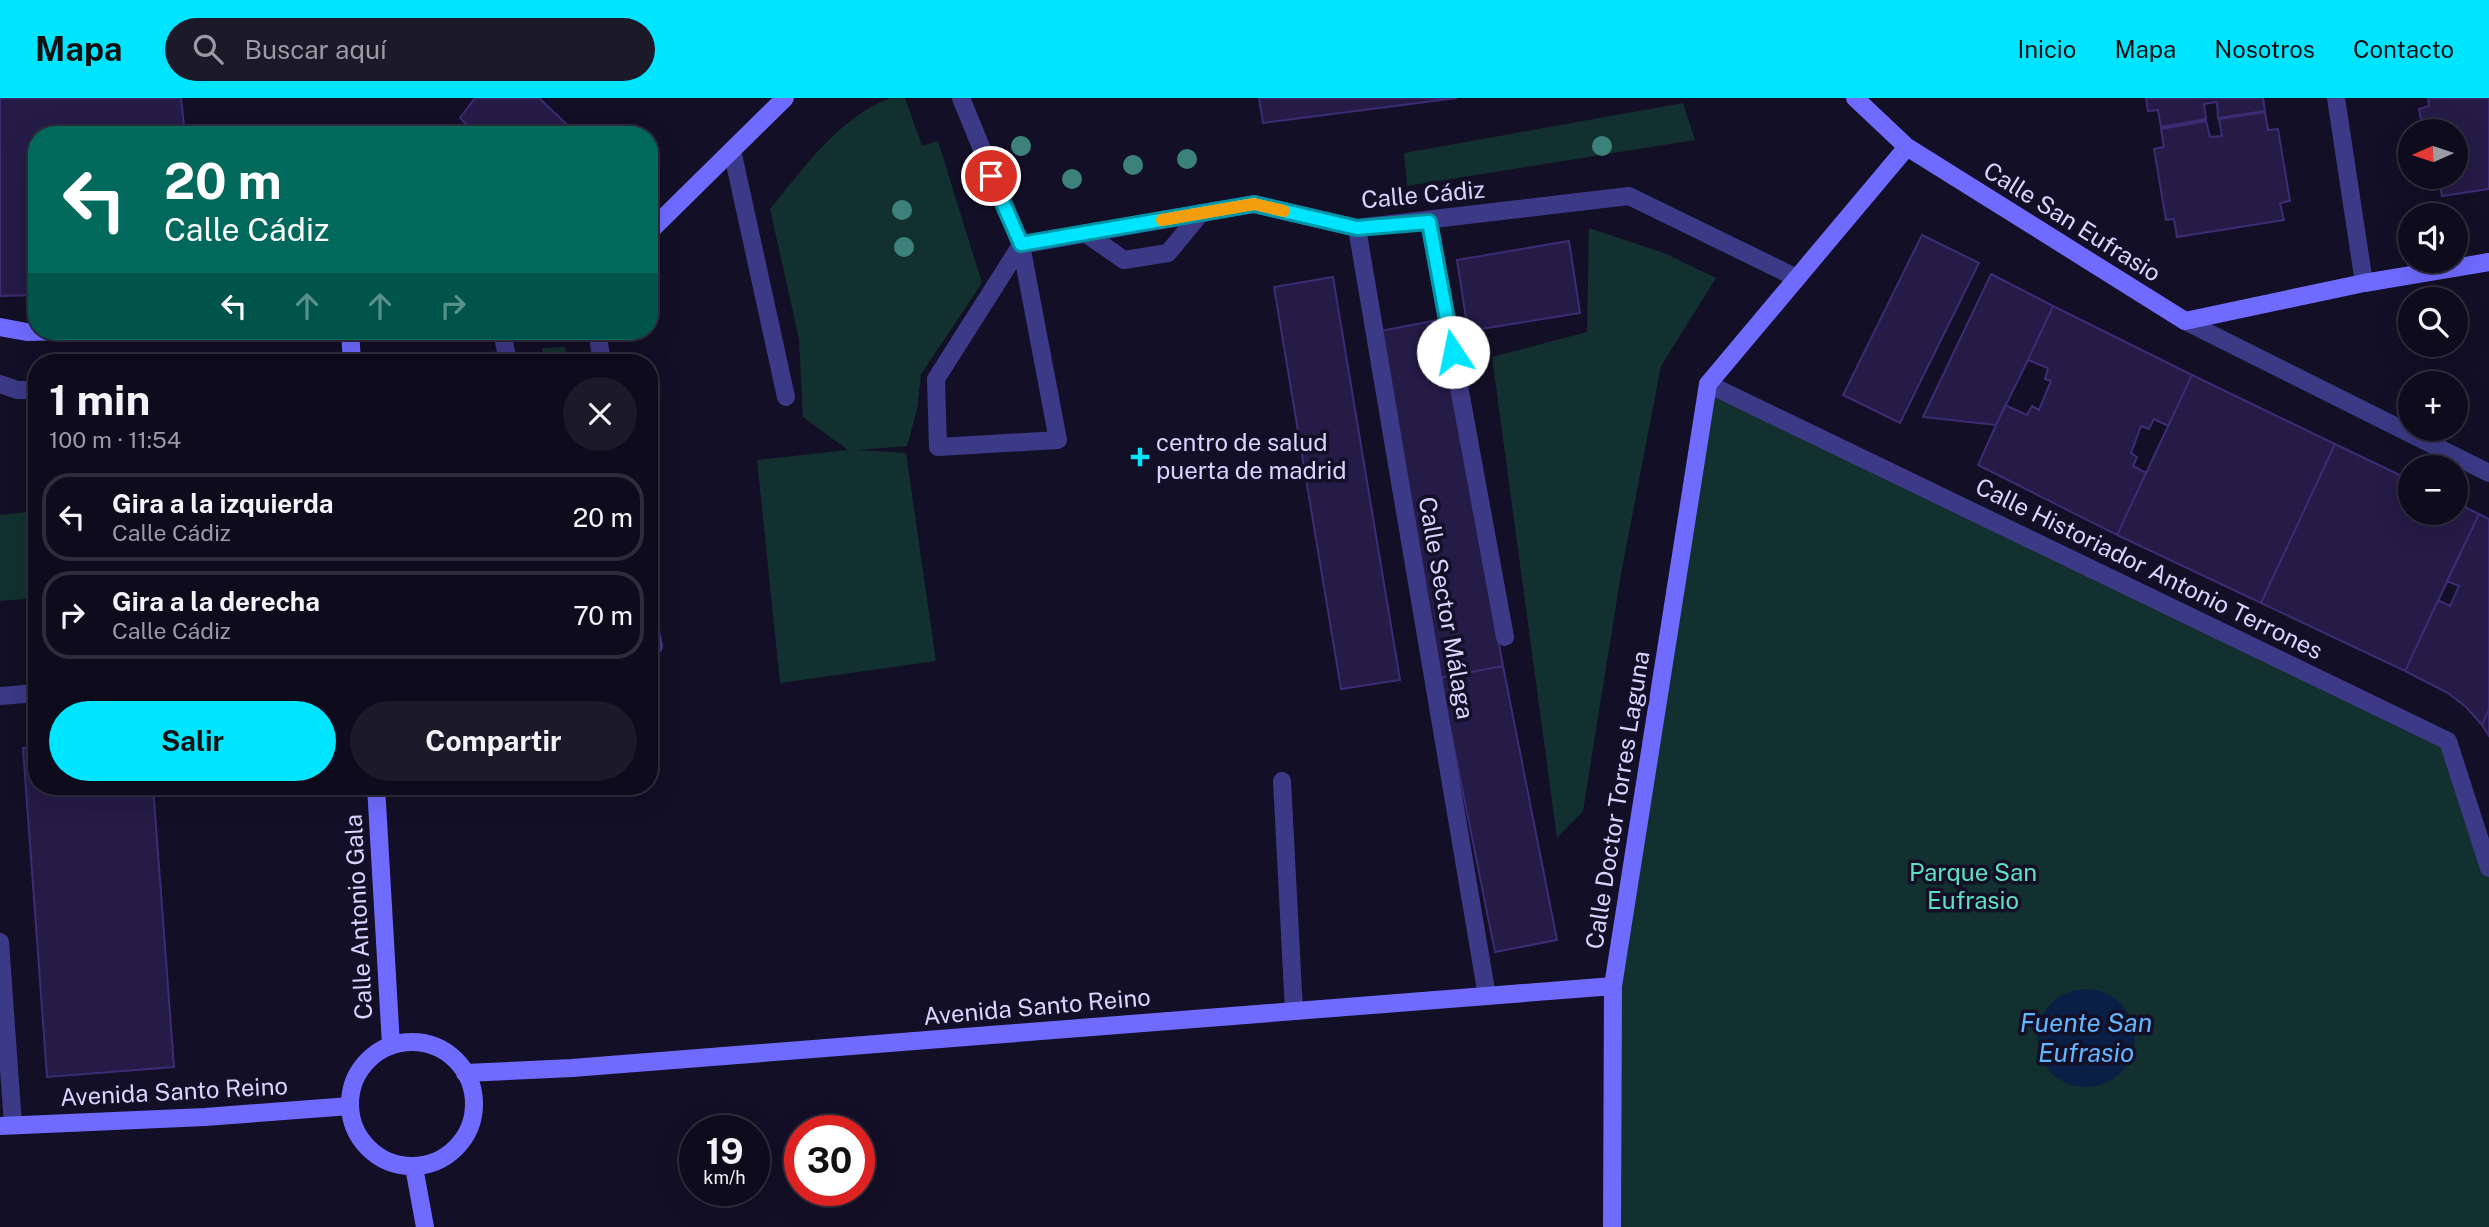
<!DOCTYPE html>
<html lang="es">
<meta charset="utf-8">
<style>
:root{--surface:#0e0b1c;--page:#1c1929;--text:#f1f3f6;--muted:#9b9ba3;--line:#2e2b3b;--accent:#00e5ff}
body{margin:0;font-family:"Public Sans",sans-serif;background:var(--page);color:var(--text);height:100vh;display:flex;flex-direction:column;font-size:26px;white-space:nowrap}
*{box-sizing:border-box;margin:0}
p{font-size:23px;color:var(--muted)}
.icon{flex:none;width:38px;height:38px;fill:none;stroke:currentColor;stroke-width:2;stroke-linecap:round;stroke-linejoin:round}
.map{position:relative;flex:1;overflow:hidden}
.side{position:absolute;left:28px;top:256px;width:630px;height:441px;display:flex;flex-direction:column;background:var(--surface);border-radius:28px;box-shadow:0 7px 28px #0002,0 0 0 2px var(--line)}
.side>*{flex:none}
.banner{position:absolute;left:28px;top:28px;width:630px;height:214px;border-radius:28px;box-shadow:0 7px 28px #0002,0 0 0 2px var(--line);background:#00695c;color:#fff;overflow:hidden}
.needle{width:46px;rotate:267deg}
.controls{position:absolute;left:2398px;top:21px;display:grid;gap:14px}
.controls a{display:grid;place-items:center;width:70px;height:70px;border-radius:50%;background:var(--surface);box-shadow:0 7px 28px #0002,0 0 0 2px var(--line);font-size:35px}
.speed{position:absolute;left:679px;top:1017px;display:flex;gap:14px;font-size:35px;font-weight:700;text-align:center}
.speed>*{display:grid;place-content:center;width:91px;height:91px;border-radius:50%;background:var(--surface);box-shadow:0 7px 28px #0002,0 0 0 2px var(--line);line-height:1}
.speed small{font-size:18px;font-weight:400}
.speed .limit{border:10px solid #d22;background:#fff;color:#111}
.pin{position:absolute;display:grid;place-items:center;width:60px;height:60px;color:#fff;margin:-30px;border:4px solid #fff;border-radius:50%;box-shadow:0 2px 7px #0007}
.me{position:absolute;width:77px;margin:-38px;rotate:349deg;stroke-linejoin:round;filter:drop-shadow(0 0 5px #0008)}
.turn{display:flex;align-items:center;gap:24px;height:147px;padding:0 21px;font-size:32px}
.turn .icon{width:91px;height:91px;stroke-width:2.5}
.turn b{display:block;font-size:49px;line-height:60px}
.lanes{display:flex;align-items:center;height:66px;padding:0 21px;background:#0003;justify-content:center;gap:35px;direction:ltr}
.lanes .off{opacity:.35}
.round{display:grid;place-items:center;flex:none;width:74px;height:74px;border-radius:37px;background:var(--page)}
.head{display:flex;align-items:center;justify-content:space-between;height:119px;padding:0 21px}
h1{font-size:42px;font-weight:700;line-height:52px}
.action{display:flex;gap:14px;margin-top:auto;padding:14px 21px}
.action a{flex:1;height:80px;border-radius:42px;background:var(--accent);color:#111;font-size:28px;font-weight:700;line-height:80px;text-align:center}
.action a+a{background:var(--page);color:var(--text)}
ul{padding:0;list-style:none}
li{display:flex;align-items:center;gap:21px;height:88px;margin:0 14px 10px;padding:0 7px;border:4px solid var(--line);border-radius:28px}
li div{flex:1}
li b{display:block;font-size:26px}
li em{font-style:normal}
header{display:flex;align-items:center;gap:42px;box-sizing:border-box;height:98px;padding:0 35px;background:var(--accent);color:#111}
header strong{font-size:33px}
nav{display:flex;gap:38px;margin-inline-start:auto;font-size:24px}
.search{width:490px;height:63px;background:var(--page);display:flex;align-items:center;gap:18px;box-sizing:border-box;padding:0 24px;border-radius:38px;color:var(--muted);font-size:26px}
.map>svg:first-child{display:block}
.green{fill:#12302f}
.water{fill:#091f45}
.building{fill:#241b47;stroke:#3b2c74;stroke-width:2}
.lines{fill:none;stroke-linecap:round;stroke-linejoin:round}
.street{stroke:#3c3986;stroke-width:18}
.secondary{stroke:#6f6bff;stroke-width:18}
.tree{fill:#3c827b}
.route-casing{stroke:#0095a6;stroke-width:18}
.route{stroke:#00e5ff;stroke-width:12}
.slow{stroke:#f59e0b;stroke-width:12}
.poi-dot{fill:#00e5ff;stroke:#130f26;stroke-width:2.5}
.labels{text-anchor:middle;stroke-width:7;stroke-linejoin:round;paint-order:stroke}
.street-label{font-size:24px;fill:#d9d4ff;stroke:#130f26}
.poi-label{font-size:24px;fill:#d9d4ff;stroke:#130f26;text-anchor:start}
.park-label{font-size:24px;fill:#5ee1c1;stroke:#130f26}
.water-label{font-size:26px;font-style:italic;fill:#62b6ff;stroke:#130f26}
</style>
<header>
<strong>Mapa</strong>
<div class="search"><svg class="icon" aria-label="search" viewBox="0 0 24 24"><circle cx="10" cy="10" r="6"/><path d="M15 15l6 6"/></svg>Buscar aquí</div>
<nav><a>Inicio</a><a>Mapa</a><a>Nosotros</a><a>Contacto</a></nav>
</header>
<div class="map">
<svg width="2489" height="1129" viewBox="0 0 2489 1129">
<rect width="100%" height="100%" fill="#130f26"/>
<!-- green -->
<path class="green" d="M890,0H905L922,48L938,43L982,185L921,276L917,312L907,348L858,352L906,355L936,563L780,585L757,362L848,352L803,319L799,241L770,111C806,68 837,21 890,0Z
M1683,5L1695,42L1407,88L1404,55Z
M1589,130L1664,155L1716,180L1661,268L1621,476L1583,713L1557,740L1492,259L1587,234Z
M565,249L568,264H544L542,250Z
M1708,286L2448,643L2489,770V1129H1612L1613,888Z
M37,413V500L0,503V417Z"/>
<!-- water -->
<path class="water" d="M2037 940a49 49 0 1 1 98 0a49 49 0 1 1-98 0Z"/>
<!-- building -->
<path class="building" d="M0,0H181L185,37H37V197L0,198Z
M475,0H539L578,37H477L460,20Z
M1259,0H1457L1263,25Z
M2146,0H2263L2265,13L2218,20L2217,4L2204,6L2206,21L2161,29L2158,12L2148,13Z
M2428,0H2489V91L2442,98L2439,81L2431,82L2430,79H2455V33H2423L2419,11L2429,8Z
M2265,14L2268,32L2278,31L2290,103L2280,105L2284,122L2177,139L2174,121L2166,122L2154,51L2164,49L2161,31L2206,23L2210,39L2222,38L2219,21Z
M1922,137L1979,165L1900,325L1843,297Z
M1569,143L1580,215L1468,233L1457,162Z
M1991,176L2053,208L2028,262L1996,327L1923,319Z
M1333,179L1400,582L1341,591L1274,189Z
M2053,208L2192,277L2168,328L2154,321L2149,331L2141,328L2131,355L2137,359L2133,368L2146,375L2117,437L1978,367L2005,307L2027,317L2032,308L2039,312L2051,283L2045,281L2048,270L2028,262Z
M1438,222L1503,568L1440,580L1375,234Z
M2192,277L2335,346L2261,505L2117,437Z
M2335,346L2410,382V415H2455V404L2479,416L2405,573L2261,505Z
M2479,416L2489,421V611L2482,627L2466,609L2448,595L2405,573L2438,502L2450,508L2459,488L2447,483Z
M1503,568L1557,842L1495,854L1440,580Z
M2489,611V638L2482,627Z
M37,649V688H153L174,969L47,979L23,650Z"/>
<g class="lines">
<!-- street -->
<path class="street" d="M961,0L1021,147L1058,342L938,349L936,281L1021,147
M2336,0L2364,185
M732,52L786,299
M1429,124L1505,539
M1357,130L1487,898
M1085,135L1124,162L1168,155L1201,115
M1021,147L1254,106L1357,130L1629,98L1797,180
M2185,223L2489,375
M502,233L508,264
M597,233L602,264
M0,286L17,292H37
M1708,286L2448,643L2489,770
M649,524L654,548
M0,598L37,595
M1282,683L1294,913
M0,844L13,1027"/>
<!-- secondary -->
<path class="secondary" d="M1855,0L1907,49L2185,223L2364,185L2489,164
M649,134L785,0
M0,229L27,234L70,233
M350,233L352,264
M376,688L391,947
M350 1006a62 62 0 1 1 124 0a62 62 0 1 1-124 0Z
M465,975L572,970L1613,888
M0,1028L205,1019L350,1008
M414,1069L425,1129
M1612,1129L1613,888L1708,286L1907,49"/>
</g>
<!-- trees -->
<g class="tree">
<circle cx="1021" cy="48" r="10"/>
<circle cx="1602" cy="48" r="10"/>
<circle cx="1187" cy="61" r="10"/>
<circle cx="1133" cy="67" r="10"/>
<circle cx="1072" cy="81" r="10"/>
<circle cx="902" cy="112" r="10"/>
<circle cx="904" cy="149" r="10"/>
</g>
<g class="lines">
<defs>
<path id="route" d="M991,78L1021,146L1254,106L1357,130L1429,124L1453,254"/>
</defs>
<!-- route casing -->
<use href="#route" class="route-casing"/>
<!-- route -->
<use href="#route" class="route"/>
<!-- slow -->
<path class="slow" d="M1162,122L1254,106L1284,113"/>
</g>
<!-- markers -->
<path class="poi-dot" d="M1136.5 348.5h7v7h7v7h-7v7h-7v-7h-7v-7h7z"/>
<g class="labels">
<!-- street labels -->
<g class="street-label">
<text transform="translate(1423 97) rotate(-5)" y="8">Calle Cádiz</text>
<text transform="translate(2072 124) rotate(32)" y="8">Calle San Eufrasio</text>
<text transform="translate(2149 471) rotate(26)" y="8">Calle Historiador Antonio Terrones</text>
<text transform="translate(1446 510) rotate(80)" y="8">Calle Sector Málaga</text>
<text transform="translate(1618 702) rotate(-81)" y="8">Calle Doctor Torres Laguna</text>
<text transform="translate(359 819) rotate(-93)" y="8">Calle Antonio Gala</text>
<text transform="translate(1037 909) rotate(-5)" y="8">Avenida Santo Reino</text>
<text transform="translate(174 994) rotate(-3)" y="8">Avenida Santo Reino</text>
</g>
<!-- poi labels -->
<g class="poi-label">
<text x="1156" y="353">centro de salud<tspan x="1156" dy="28">puerta de madrid</tspan></text>
</g>
<!-- park labels -->
<g class="park-label">
<text x="1973" y="783">Parque San<tspan x="1973" dy="28">Eufrasio</tspan></text>
</g>
<!-- water labels -->
<g class="water-label">
<text x="2086" y="934">Fuente San<tspan x="2086" dy="30">Eufrasio</tspan></text>
</g>
</g>
</svg>
<div class="controls">
<a><svg class="needle" viewBox="-14 -14 28 28"><path d="M0-13l5 13h-10z" fill="#e53935"/><path d="M0 13l5-13h-10z" fill="#9b9ba3"/></svg></a>
<a><svg class="icon" aria-label="sound" viewBox="0 0 24 24"><path d="M4 9h4l5-4v14l-5-4H4zM17 9q2 3 0 6"/></svg></a>
<a><svg class="icon" aria-label="search" viewBox="0 0 24 24"><circle cx="10" cy="10" r="6"/><path d="M15 15l6 6"/></svg></a>
<a>+</a>
<a>−</a>
</div>
<div class="speed"><div>19<small>km/h</small></div><div class="limit">30</div></div>
<div class="pin" style="left:991px;top:78px;background:#d93025"><svg class="icon" aria-label="arrive" viewBox="0 0 24 24"><path d="M6 21V4h12l-3 4 3 4H6"/></svg></div>
<svg class="me" style="left:1453px;top:254px" viewBox="-20 -20 40 40"><circle r="19" fill="#fff"/><path d="M0-13L10 11 0 6-10 11z" fill="#00e5ff"/></svg>
<div class="banner">
<div class="turn"><svg class="icon" aria-label="left" viewBox="0 0 24 24"><path d="M17 20v-9H6M10 6l-5 5 5 5"/></svg><div><b>20 m</b>Calle Cádiz</div></div>
<div class="lanes"><svg class="icon" aria-label="left" viewBox="0 0 24 24"><path d="M17 20v-9H6M10 6l-5 5 5 5"/></svg><svg class="icon off" aria-label="ahead" viewBox="0 0 24 24"><path d="M12 20V5M6 11l6-6 6 6"/></svg><svg class="icon off" aria-label="ahead" viewBox="0 0 24 24"><path d="M12 20V5M6 11l6-6 6 6"/></svg><svg class="icon off" aria-label="right" viewBox="0 0 24 24"><path d="M7 20v-9h11M14 6l5 5-5 5"/></svg></div>
</div>
<section class="side">
<div class="head"><div><h1>1 min</h1><p>100 m · 11:54</p></div><a class="round"><svg class="icon" aria-label="close" viewBox="0 0 24 24"><path d="M6 6l12 12M18 6L6 18"/></svg></a></div>
<ul>
<li><svg class="icon" aria-label="left" viewBox="0 0 24 24"><path d="M17 20v-9H6M10 6l-5 5 5 5"/></svg><div><b>Gira a la izquierda</b><p>Calle Cádiz</p></div><em>20 m</em></li>
<li><svg class="icon" aria-label="right" viewBox="0 0 24 24"><path d="M7 20v-9h11M14 6l5 5-5 5"/></svg><div><b>Gira a la derecha</b><p>Calle Cádiz</p></div><em>70 m</em></li>
</ul>
<div class="action"><a>Salir</a><a>Compartir</a></div>
</section>
</div>
